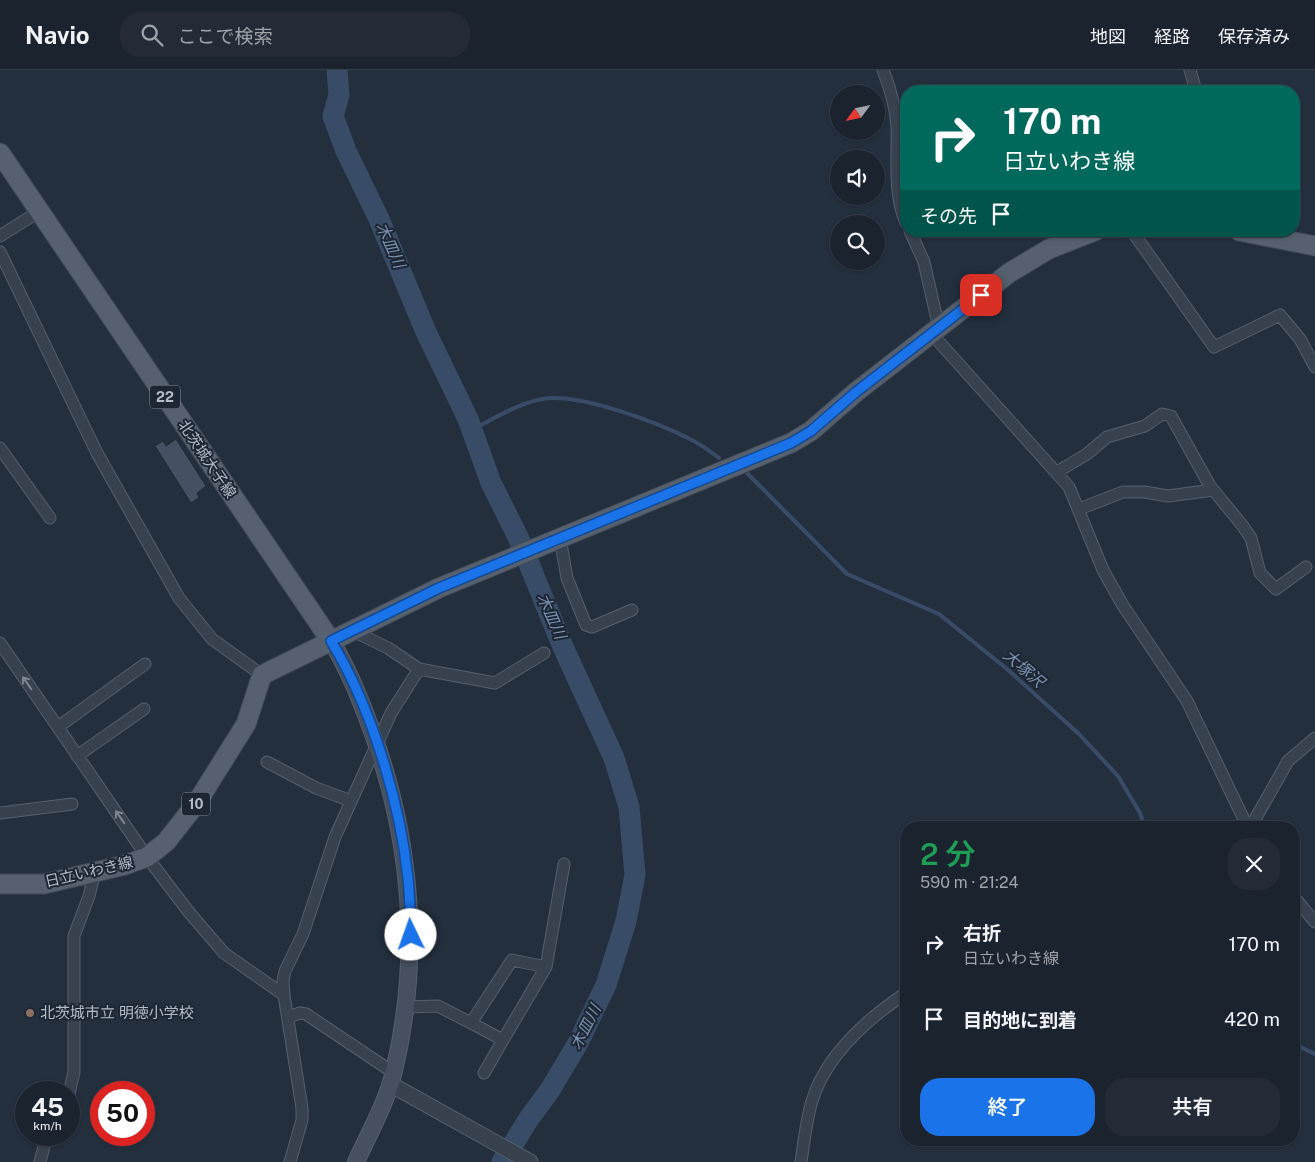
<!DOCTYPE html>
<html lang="ja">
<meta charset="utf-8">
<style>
:root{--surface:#1b232e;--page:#242b36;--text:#f1f3f6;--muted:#a0a4aa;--line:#39404a;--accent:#1a73e8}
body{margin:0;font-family:"Public Sans","Noto Sans JP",sans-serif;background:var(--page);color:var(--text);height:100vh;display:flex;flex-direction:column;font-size:19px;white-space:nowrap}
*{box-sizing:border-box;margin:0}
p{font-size:16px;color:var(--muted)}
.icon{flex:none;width:28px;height:28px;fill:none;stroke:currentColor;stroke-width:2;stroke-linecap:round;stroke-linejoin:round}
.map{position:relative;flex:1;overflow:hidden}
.details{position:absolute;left:900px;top:751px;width:400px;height:325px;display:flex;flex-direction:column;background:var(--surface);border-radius:20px;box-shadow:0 1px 4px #0004,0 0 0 1px var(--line)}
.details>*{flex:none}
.guide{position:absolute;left:900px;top:15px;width:400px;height:152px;border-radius:20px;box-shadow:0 1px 4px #0004,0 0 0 1px var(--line);background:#00695c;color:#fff;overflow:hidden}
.needle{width:32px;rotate:237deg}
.fabs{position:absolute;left:830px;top:15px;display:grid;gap:10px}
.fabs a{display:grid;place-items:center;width:55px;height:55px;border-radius:50%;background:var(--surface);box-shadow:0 1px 4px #0004,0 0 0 1px var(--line);font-size:25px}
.speed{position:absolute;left:15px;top:1011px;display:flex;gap:10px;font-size:25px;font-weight:700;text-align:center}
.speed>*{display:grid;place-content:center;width:65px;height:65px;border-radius:50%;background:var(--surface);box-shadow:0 1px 4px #0004,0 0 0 1px var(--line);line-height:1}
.speed small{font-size:12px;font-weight:400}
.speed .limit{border:8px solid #d22;background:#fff;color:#111}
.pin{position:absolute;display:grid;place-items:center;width:42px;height:42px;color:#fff;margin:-21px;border-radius:10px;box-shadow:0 2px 8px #0006}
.me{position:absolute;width:55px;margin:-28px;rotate:357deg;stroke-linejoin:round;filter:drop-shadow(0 0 4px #0008)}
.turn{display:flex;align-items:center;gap:18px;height:105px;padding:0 20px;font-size:22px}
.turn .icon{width:65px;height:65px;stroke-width:2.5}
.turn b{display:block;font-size:35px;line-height:42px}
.then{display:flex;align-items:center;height:48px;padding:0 20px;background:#0003;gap:10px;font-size:19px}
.round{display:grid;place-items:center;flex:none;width:52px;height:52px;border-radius:20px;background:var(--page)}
.headline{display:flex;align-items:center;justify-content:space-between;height:85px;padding:0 20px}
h1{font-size:30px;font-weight:600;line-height:38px;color:#1e9e55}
.button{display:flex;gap:10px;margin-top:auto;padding:10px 20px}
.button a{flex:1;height:58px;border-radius:20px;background:var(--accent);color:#fff;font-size:20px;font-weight:600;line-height:58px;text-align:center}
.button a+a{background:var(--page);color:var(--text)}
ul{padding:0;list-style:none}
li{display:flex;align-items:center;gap:15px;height:75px;padding:0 20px}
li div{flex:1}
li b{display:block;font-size:19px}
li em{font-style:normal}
header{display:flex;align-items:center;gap:30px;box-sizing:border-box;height:70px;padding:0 25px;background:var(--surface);border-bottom:1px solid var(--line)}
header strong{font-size:24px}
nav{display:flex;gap:28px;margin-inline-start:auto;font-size:18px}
.search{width:350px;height:45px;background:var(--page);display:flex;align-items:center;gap:12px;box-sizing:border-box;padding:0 18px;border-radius:20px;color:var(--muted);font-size:19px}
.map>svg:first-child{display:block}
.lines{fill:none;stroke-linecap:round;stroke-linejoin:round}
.stream{stroke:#394c67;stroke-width:4}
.river{stroke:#394c67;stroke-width:21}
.building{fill:#455162;stroke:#1f2835}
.minor-casing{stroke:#565f6c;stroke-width:13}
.tertiary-casing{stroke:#565f6c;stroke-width:17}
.secondary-casing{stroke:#565f6c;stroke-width:18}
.primary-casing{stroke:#414a57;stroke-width:21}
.minor{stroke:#38414e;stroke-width:11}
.tertiary{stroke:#38414e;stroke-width:15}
.secondary{stroke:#465061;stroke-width:16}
.primary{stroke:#56606e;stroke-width:19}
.oneway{stroke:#7c8592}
.route-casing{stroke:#114b97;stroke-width:12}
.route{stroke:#1a73e8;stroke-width:9}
.education-dot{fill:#8d6e63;stroke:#1d2633;stroke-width:2}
.labels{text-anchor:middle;stroke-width:4;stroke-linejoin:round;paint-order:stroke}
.shield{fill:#1d2633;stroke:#878f9c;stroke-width:1}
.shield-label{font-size:14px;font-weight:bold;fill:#b4bcc9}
.street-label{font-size:15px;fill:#b4bcc9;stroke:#1d2633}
.poi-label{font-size:15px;fill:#b4bcc9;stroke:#1d2633;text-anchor:start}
.water-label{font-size:16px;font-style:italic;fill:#7c92b1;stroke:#1d2633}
</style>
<header>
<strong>Navio</strong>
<div class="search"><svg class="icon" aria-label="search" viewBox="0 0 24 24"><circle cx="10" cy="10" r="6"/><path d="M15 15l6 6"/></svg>ここで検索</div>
<nav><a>地図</a><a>経路</a><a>保存済み</a></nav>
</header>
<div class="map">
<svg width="1315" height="1092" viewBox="0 0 1315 1092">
<rect width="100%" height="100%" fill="#242f3e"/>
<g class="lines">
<!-- stream -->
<path class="stream" d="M472,360C495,348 523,330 550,328C587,326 656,352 690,369C700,374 710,381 719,388
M748,404L847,504L939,544L1007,599L1079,664L1118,706L1140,743L1145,758
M1294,974L1315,984"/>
<!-- river -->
<path class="river" d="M337,0L339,25L333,46L346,81L379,149L426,262L468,349L491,413L518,467L563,577L614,688L629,737L635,805L626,851L606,915L578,973L550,1020L528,1050L502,1092"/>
</g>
<!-- building -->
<path class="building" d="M176,369L206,416L197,423L199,428L191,433L155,376L163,371L166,376Z"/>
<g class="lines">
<defs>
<path id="minor" d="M883,0C890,18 896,37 897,57C898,89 893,123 906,153
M1190,0L1196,21
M910,161L924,192L939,258
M1132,161L1214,277L1280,245L1300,269L1315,297
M0,166L40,141
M0,182L97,383L179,528L212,569L262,605
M931,263L1069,417L1103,500L1122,534L1187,631L1248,758
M0,378L50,448
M1057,402L1087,384L1107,367L1145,356L1162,344L1171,346L1210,416L1242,455L1251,468L1260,503L1276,519L1306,497
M1079,439L1123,422H1144L1168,426L1213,420
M560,468L567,508L586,555L592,557L632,540
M351,560L388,578L419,599L495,613L544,583
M0,573L147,787L188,841L224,883L284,925
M58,657L145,594
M77,686L144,639
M267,692L316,718L351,731
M0,743L72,734
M1250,758L1288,691L1315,668
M1294,827L1315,852
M405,937L438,936L471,953L512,890L546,897L564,794
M288,947L300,943L306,944L394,1003
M471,953L503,970L484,1003
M503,970L546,897
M69,1024L74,1002V866L89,826L95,801
M40,1092L47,1065
M290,1092L302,1050V1038L284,925L283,911L285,901L303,864L335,767L391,643L419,599
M801,1092C804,1072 806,1051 812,1031C826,985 867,949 906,923"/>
<path id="tertiary" d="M390,1014L530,1092"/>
<path id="secondary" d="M331,571C349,600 361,631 373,664C412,773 421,888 394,1001C387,1032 369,1063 356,1092"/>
<path id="primary" d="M0,83L331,571
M1239,161L1315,176
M0,814H44L125,795L147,787L166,772L196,734L246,654L262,605L439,518L791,373L811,361L856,322L1009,203L1049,179L1095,161"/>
</defs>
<!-- minor casing -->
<use href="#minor" class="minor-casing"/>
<!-- tertiary casing -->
<use href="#tertiary" class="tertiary-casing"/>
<!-- secondary casing -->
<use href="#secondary" class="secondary-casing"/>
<!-- primary casing -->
<use href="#primary" class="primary-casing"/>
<!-- minor -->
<use href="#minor" class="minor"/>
<!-- tertiary -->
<use href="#tertiary" class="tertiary"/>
<!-- secondary -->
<use href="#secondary" class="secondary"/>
<!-- primary -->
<use href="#primary" class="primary"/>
</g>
<!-- one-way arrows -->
<defs><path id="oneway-shaft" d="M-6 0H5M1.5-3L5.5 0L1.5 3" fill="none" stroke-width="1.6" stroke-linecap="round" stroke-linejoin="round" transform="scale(1.25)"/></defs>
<g class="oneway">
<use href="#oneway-shaft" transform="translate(27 613) rotate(-125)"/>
<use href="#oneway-shaft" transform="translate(120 747) rotate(-125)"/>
</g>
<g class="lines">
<defs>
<path id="route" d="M411,865C410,846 410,827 408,808C400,732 371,636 331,571L439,518L791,373L811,361L856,322L981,225"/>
</defs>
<!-- route casing -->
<use href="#route" class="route-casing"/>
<!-- route -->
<use href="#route" class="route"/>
</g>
<!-- markers -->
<circle class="education-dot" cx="30" cy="943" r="5"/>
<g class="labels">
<!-- shield labels -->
<g class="shield">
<rect x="150" y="315.5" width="30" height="23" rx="4"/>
<rect x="182" y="722.5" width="28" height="23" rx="4"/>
</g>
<g class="shield-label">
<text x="165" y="332">22</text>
<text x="196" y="739">10</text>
</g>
<!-- street labels -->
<g class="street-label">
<text transform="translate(207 389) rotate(56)" y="5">北茨城大子線</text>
<text transform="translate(89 802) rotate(-13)" y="5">日立いわき線</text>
</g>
<!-- poi labels -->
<g class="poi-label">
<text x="40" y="948">北茨城市立 明徳小学校</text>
</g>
<!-- water labels -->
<g class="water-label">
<text transform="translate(391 175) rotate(66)" y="6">木皿川</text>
<text transform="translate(552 546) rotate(66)" y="6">木皿川</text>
<text transform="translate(1024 598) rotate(41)" y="6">大塚沢</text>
<text transform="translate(585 957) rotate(-63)" y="6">木皿川</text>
</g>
</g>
</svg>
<div class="fabs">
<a><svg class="needle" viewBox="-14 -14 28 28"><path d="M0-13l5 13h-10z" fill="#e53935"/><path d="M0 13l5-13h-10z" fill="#a0a4aa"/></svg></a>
<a><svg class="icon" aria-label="sound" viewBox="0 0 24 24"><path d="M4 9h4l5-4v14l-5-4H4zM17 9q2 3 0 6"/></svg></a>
<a><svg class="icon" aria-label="search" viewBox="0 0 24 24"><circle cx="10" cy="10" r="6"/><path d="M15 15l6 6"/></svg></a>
</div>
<div class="speed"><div>45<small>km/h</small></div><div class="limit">50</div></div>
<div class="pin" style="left:981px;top:225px;background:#d93025"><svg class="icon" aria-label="arrive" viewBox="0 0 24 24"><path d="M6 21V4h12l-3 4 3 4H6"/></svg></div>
<svg class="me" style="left:411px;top:865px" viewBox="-20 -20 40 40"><circle r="19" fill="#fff"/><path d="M0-13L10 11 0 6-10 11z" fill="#1a73e8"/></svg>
<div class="guide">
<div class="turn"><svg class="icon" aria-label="right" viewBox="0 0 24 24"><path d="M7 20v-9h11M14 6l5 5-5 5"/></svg><div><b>170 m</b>日立いわき線</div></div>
<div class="then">その先<svg class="icon" aria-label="arrive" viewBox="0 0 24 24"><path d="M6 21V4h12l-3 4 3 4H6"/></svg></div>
</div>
<section class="details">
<div class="headline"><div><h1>2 分</h1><p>590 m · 21:24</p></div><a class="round"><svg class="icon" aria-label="close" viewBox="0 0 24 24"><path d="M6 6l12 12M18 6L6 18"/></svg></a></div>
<ul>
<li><svg class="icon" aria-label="right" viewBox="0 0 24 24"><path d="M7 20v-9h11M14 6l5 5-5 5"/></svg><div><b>右折</b><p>日立いわき線</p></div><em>170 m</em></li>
<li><svg class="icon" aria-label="arrive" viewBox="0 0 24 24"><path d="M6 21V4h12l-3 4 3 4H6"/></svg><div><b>目的地に到着</b></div><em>420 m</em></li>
</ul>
<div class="button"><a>終了</a><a>共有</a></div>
</section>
</div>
